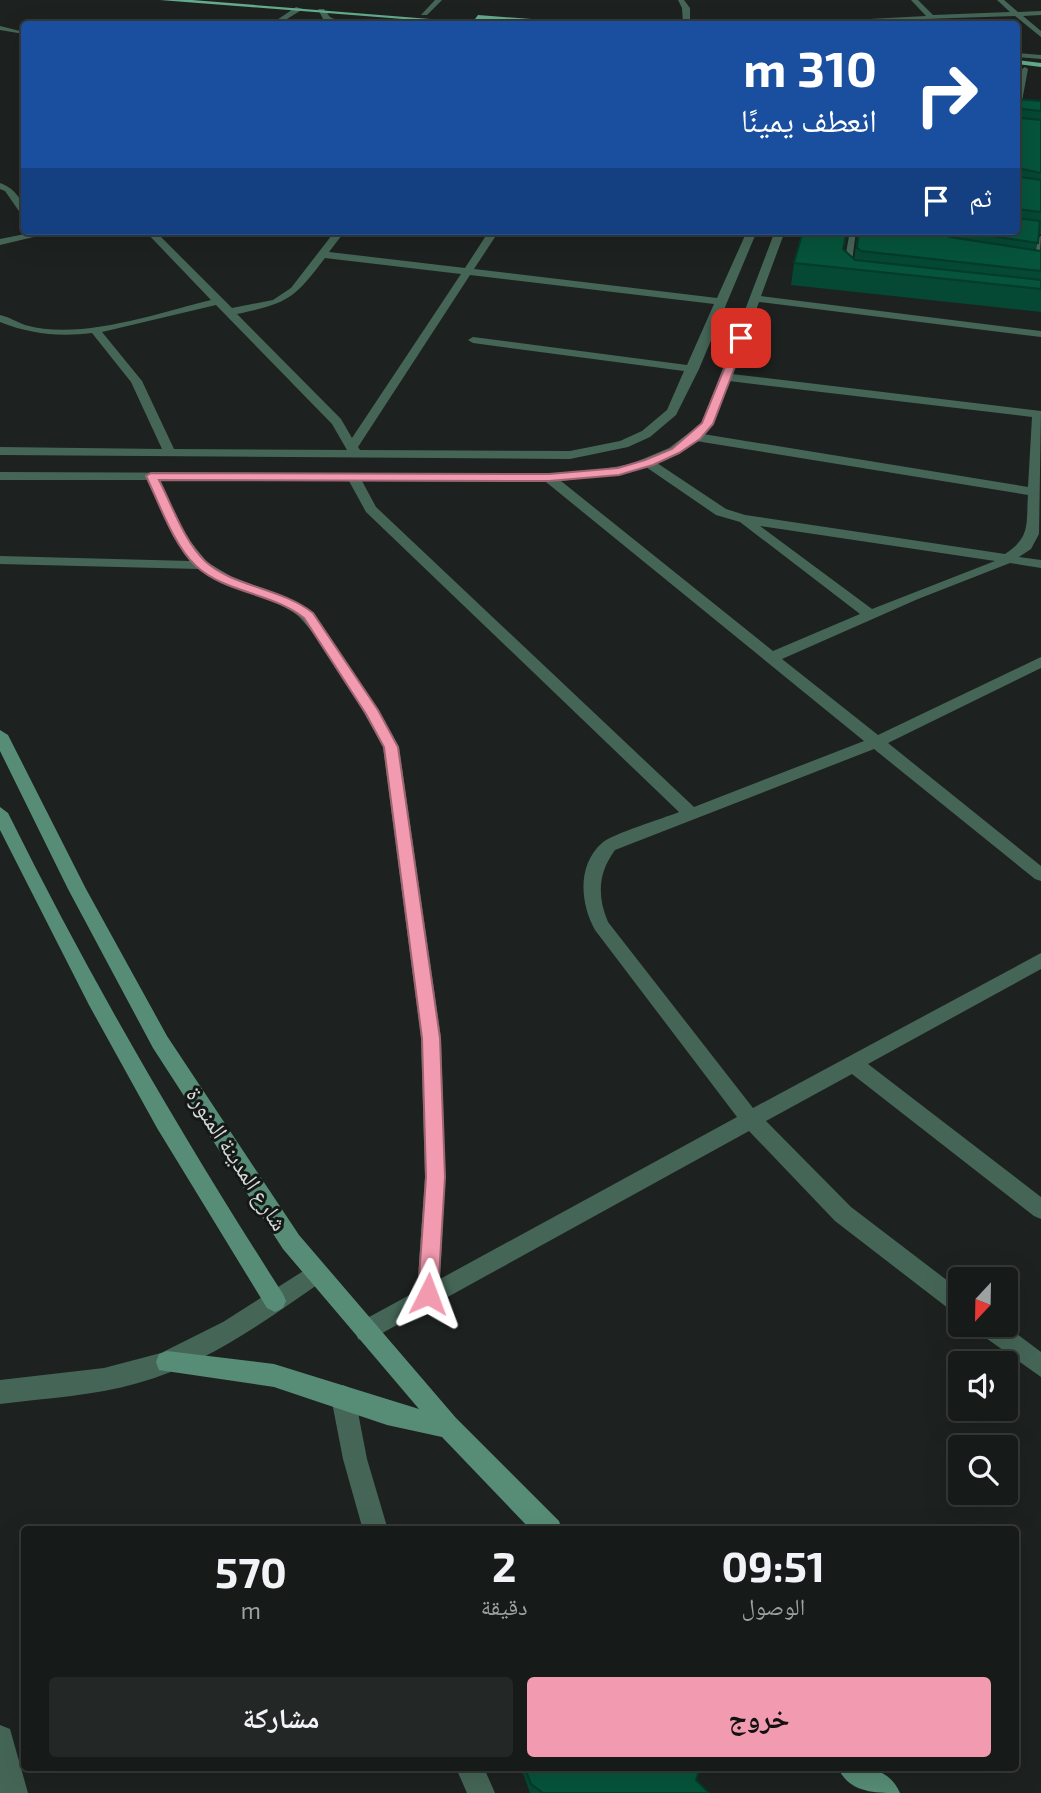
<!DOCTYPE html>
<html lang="ar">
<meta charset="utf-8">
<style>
:root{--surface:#161a18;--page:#232725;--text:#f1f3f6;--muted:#9ea1a2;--line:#353837;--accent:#f29aaf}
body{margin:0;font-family:"Exo 2","Noto Naskh Arabic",sans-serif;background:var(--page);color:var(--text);direction:rtl;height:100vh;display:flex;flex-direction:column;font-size:26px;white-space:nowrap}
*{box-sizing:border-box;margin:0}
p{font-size:23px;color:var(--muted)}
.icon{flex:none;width:38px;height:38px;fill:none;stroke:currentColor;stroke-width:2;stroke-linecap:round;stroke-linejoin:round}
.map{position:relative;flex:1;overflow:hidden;direction:ltr}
.sheet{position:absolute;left:21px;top:1526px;width:998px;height:245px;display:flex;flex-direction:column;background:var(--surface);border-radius:7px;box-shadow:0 7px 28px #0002,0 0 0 2px var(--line);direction:rtl}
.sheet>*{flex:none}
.hud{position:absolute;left:21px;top:21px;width:999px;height:214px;border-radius:7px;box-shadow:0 7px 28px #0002,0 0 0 2px var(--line);direction:rtl;background:#1a4fa0;color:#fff;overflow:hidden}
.needle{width:46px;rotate:202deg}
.fabs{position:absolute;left:948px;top:1267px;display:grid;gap:14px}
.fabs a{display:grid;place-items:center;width:70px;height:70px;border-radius:7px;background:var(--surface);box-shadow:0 7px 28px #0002,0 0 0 2px var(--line);font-size:35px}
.pin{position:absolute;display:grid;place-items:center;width:60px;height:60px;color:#fff;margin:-30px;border-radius:14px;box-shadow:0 4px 10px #0006}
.me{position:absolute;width:77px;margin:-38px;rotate:3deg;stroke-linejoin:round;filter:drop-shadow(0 0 5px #0008)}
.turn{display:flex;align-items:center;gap:24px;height:147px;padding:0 28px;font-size:32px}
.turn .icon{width:91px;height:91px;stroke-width:2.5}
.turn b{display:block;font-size:49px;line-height:60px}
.then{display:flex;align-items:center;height:66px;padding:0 28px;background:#0003;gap:14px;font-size:26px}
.eta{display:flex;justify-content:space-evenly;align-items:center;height:119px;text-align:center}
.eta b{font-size:42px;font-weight:700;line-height:49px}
.button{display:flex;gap:14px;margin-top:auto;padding:14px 28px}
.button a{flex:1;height:80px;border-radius:7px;background:var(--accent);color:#111;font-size:28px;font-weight:700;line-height:80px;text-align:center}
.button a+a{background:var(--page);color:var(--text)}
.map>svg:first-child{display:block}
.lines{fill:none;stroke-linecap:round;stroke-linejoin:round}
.service{fill:#456657;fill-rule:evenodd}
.minor{fill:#456657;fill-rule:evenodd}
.tertiary{fill:#456657;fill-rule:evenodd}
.secondary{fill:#578d76;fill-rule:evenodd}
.primary{fill:#64ac8d;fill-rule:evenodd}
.wall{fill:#054833}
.shaded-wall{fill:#043b29}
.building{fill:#06543b;stroke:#043b29;stroke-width:2}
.route{fill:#f29aaf;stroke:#9d6472;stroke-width:2}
.labels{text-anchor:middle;stroke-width:6;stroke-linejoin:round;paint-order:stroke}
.street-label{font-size:23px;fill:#d5d9d7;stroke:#141917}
</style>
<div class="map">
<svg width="1041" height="1793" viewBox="0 0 1041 1793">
<rect width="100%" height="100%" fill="#1d2220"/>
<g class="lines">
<!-- service -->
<path class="service" d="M727,19L729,20L731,24H727L724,21Z
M0,26L24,32V34L0,30Z
M1017,53L1041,55V59L1017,57Z
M1025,67L1028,69L1022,101L1041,109V113L1017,103L1022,69Z
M850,231H856L851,269L847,271L843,269Z
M1041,236L1039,266L1037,267L1033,265L1038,238Z"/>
<!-- minor -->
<path class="minor" d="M435,0H442L427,15H421Z
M678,0H684L690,8V24H683L682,8Z
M911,0H918L933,15L1010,12L997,0H1004L1018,12L1041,11V15L1023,16L1041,31V37L1015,16L774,24L926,16Z
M296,7L303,9L279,24H271Z
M318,9H324L330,17L345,24L324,21Z
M0,183C14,188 24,200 24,215L21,214L5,191L0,189Z
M40,231H59L0,245V239Z
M145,231H155L232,308L273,300L291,288L335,231H345L329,252L465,268L489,231H499L474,269L717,298L747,231H757L699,369L676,415L650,437L628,447L570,459L0,455V447L162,449L131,382L92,333C59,337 30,334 0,322V315C9,317 17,322 25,325C81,341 157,313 211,300ZM325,258L461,274L352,438L341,419L237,314C288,303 293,300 325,258ZM470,275L714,304L687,365L473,337L468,340L473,343L684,371L667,410L642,431L620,441L570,451L360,450L358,447ZM216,305L332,424L347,450L174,449L142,381L102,332Z
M775,231H785L761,296L1041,331V337L759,302L732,374L1041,411L1039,534L1031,549L1019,557L1041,560V568L1010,563L918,599L782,659L878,735L1041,657V668L888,743L1041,866V881L1035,879L874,749L615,850C598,873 597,896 608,922L753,1108L1041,953V969L868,1064L1041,1197V1219L1034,1216L852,1074L766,1121L851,1207L961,1291V1315L953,1312L835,1221L749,1131L366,1342L358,1339L355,1331L358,1323L417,1291L425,1177L421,1038L383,747C368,718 317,628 293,612C263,593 228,589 199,569L0,564V556L190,561L173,536L147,480H0V472L549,474L592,471L631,464L669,448L702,423ZM729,381L1032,417L1028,487L703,434L713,424ZM696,441L1028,495C1026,524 1031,537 1005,554L745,515L726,509L657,463ZM646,467L716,515L740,522L860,614L773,651L561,481L613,475ZM159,480L349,481L366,512L679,812C662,819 614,833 602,843C577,865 580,903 595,930L737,1117L440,1279L445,1177L441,1038L399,747L378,709L313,613L288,598L232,577L207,562L186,536ZM362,481L546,482L864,741L694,807L376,507ZM760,526L995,561L872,609Z
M976,1325H1005L1041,1352V1377L979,1333Z
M343,1385L351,1389L355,1397L367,1459L388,1530H363L343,1459L331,1397L335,1389Z
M0,1725L10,1729L28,1793H0Z
M456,1768H484L495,1793H467Z"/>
<!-- tertiary -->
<path class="tertiary" d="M316,1263L324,1266L327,1273L324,1280C265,1321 207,1364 138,1383C93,1396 46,1398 0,1404V1380L104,1368L161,1353L223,1322Z"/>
<!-- secondary -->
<path class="secondary" d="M0,730L8,735L86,889L167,1036L299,1235L456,1418L559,1521L562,1530H531L442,1437L387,1425L274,1387L159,1370L156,1362L159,1354L167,1351L274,1364L419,1409L283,1249L153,1048L68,889L0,751Z
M0,807L8,813C90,979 183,1138 283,1294L286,1301L283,1308L275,1312L267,1308L157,1128L89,1005L0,830Z
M838,1768C863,1766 889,1767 900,1793C874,1793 850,1793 838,1768Z"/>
<!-- primary -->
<path class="primary" d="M160,0H192L493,24H466Z
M478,15L572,22L576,24L475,19Z
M1017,60L1041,63V67L1017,64Z"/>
</g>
<!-- wall -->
<path class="wall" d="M1017,99L1041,101V234H1039L1035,251H1041V312L791,285L794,263L844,250L854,260L858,231H1017Z
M521,1768H700L696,1780L709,1793H530Z"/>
<!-- shaded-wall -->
<path class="shaded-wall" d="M954,231L949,251V233Z"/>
<!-- building -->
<path class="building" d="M1017,99L1041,101V111L1022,109L1019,116L1022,118L1041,120V173L1023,169L1020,172V177L1041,180V212L1017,209Z
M1017,218L1040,221L1038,243L959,231H1017Z
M803,231H847L843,249L855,260L1041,280V289L794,263Z
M859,231H953L949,233V237L1041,251V271L861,251L857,248Z
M525,1768H700L696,1780L709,1793H543L531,1784Z"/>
<!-- route -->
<path class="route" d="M738,335L746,338L713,424L700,439L679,453L653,465L619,475L549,481L159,480C172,505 184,541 205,561C233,587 282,588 313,613L378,710L398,747L440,1038L445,1177L438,1294L436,1301L428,1304L421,1301L418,1294L426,1177L422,1038L384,747L366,714L304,618C273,593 225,593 196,566C174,546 159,503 146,476L151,473L549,474L618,468L645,460L672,449L702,423Z"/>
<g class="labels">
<!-- street labels -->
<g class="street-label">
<text transform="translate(237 1159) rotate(57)" y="8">شارع المدينة المنورة</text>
</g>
</g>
</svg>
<div class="fabs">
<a><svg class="needle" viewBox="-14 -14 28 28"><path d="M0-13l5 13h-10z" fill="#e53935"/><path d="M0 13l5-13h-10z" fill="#9ea1a2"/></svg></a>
<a><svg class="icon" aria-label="sound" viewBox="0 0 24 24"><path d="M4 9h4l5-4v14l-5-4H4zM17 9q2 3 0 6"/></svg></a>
<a><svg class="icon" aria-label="search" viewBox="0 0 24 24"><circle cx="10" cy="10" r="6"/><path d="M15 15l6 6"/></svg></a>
</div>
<div class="pin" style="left:741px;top:338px;background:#d93025"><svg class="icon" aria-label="arrive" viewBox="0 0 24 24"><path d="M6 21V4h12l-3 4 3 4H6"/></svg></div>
<svg class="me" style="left:428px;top:1294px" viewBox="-20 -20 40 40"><path d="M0-17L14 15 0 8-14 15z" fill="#f29aaf" stroke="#fff" stroke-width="4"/></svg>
<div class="hud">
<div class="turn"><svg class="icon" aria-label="right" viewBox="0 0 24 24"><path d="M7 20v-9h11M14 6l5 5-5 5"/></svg><div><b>310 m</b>انعطف يمينًا</div></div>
<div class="then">ثم<svg class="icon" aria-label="arrive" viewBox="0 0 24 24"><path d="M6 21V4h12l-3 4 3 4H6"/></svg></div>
</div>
<section class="sheet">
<div class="eta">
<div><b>09:51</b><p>الوصول</p></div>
<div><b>2</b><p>دقيقة</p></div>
<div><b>570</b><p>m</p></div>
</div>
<div class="button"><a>خروج</a><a>مشاركة</a></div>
</section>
</div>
